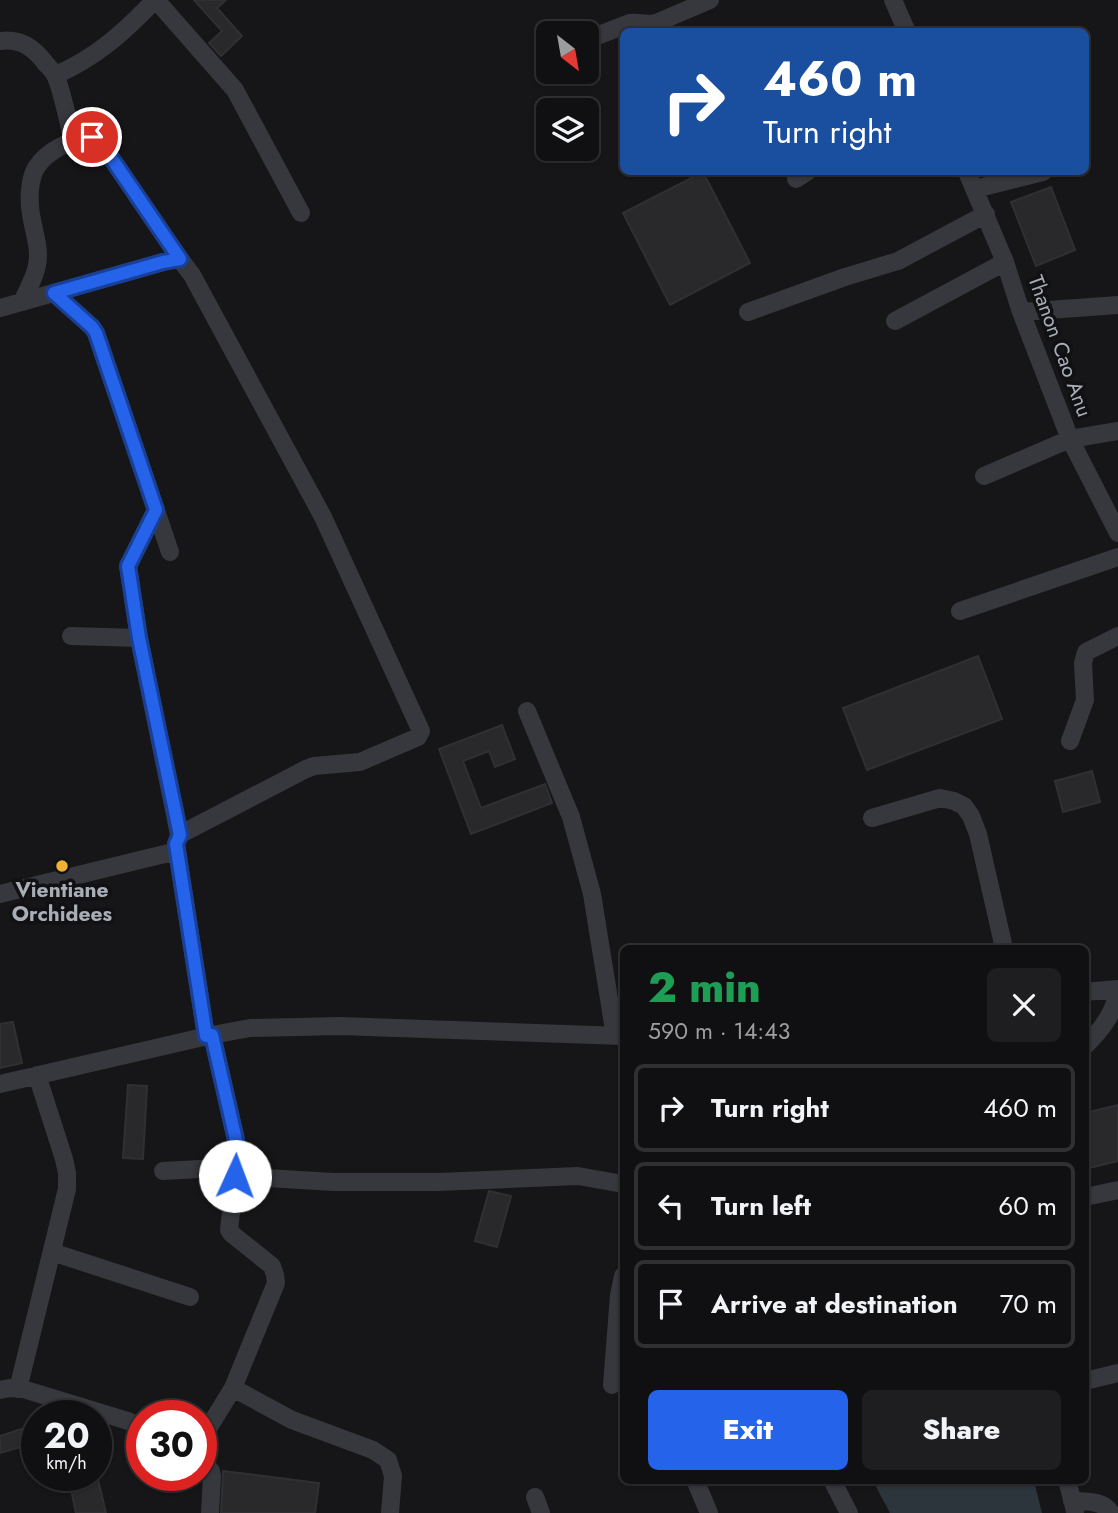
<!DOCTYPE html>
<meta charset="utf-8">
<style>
:root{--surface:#101012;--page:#1e1e20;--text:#f1f3f6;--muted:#9c9d9f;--line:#303032;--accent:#2563eb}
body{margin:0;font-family:Jost,sans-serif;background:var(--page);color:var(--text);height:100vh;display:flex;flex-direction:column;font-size:26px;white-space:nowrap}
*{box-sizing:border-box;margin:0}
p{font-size:23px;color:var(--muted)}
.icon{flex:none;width:38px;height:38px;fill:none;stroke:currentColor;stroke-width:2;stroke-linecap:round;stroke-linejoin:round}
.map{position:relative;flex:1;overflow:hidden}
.drawer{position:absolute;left:620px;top:945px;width:469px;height:539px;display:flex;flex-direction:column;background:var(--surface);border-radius:10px;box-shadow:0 2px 5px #0004,0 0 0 2px var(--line)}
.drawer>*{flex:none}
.banner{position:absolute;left:620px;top:28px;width:469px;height:147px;border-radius:10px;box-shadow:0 2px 5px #0004,0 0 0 2px var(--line);background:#1a4fa0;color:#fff;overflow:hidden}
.needle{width:46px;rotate:149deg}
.buttons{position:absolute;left:536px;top:21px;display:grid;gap:14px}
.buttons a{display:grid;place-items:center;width:63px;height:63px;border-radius:10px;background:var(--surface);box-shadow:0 2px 5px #0004,0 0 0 2px var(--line);font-size:35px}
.speed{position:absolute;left:21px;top:1400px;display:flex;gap:14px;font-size:35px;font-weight:700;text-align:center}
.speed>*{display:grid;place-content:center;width:91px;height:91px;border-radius:50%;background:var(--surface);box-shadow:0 2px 5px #0004,0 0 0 2px var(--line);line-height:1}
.speed small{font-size:18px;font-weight:400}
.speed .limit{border:10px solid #d22;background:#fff;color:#111}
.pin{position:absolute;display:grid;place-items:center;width:60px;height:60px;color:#fff;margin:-30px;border:4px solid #fff;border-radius:50%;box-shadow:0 2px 7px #0007}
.me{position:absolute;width:77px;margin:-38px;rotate:2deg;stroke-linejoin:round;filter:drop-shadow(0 0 5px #0008)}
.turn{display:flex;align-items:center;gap:24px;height:147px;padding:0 28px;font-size:32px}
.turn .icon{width:91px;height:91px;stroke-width:2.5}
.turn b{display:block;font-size:49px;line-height:60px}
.round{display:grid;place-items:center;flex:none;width:74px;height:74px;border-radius:10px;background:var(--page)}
.headline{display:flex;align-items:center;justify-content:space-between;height:119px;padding:0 28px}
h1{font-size:42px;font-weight:800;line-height:52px;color:#1e9e55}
.action{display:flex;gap:14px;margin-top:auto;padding:14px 28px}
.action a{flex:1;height:80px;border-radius:10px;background:var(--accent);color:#fff;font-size:28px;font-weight:800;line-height:80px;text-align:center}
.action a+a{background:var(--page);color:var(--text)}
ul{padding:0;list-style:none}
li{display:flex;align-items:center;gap:21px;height:88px;margin:0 14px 10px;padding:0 14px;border:4px solid var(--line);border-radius:10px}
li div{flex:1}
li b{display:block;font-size:26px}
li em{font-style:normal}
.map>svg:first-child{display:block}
.water{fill:#2c353c}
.building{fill:#29292c;stroke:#303034;stroke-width:2}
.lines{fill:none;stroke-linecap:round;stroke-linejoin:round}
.minor{stroke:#37383d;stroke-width:18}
.route-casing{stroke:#184099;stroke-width:18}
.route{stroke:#2563eb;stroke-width:12}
.poi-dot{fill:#f2b134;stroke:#111113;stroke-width:2.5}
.labels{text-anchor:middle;stroke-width:7;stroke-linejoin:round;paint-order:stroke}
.street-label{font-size:21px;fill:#a8adb8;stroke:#111113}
.poi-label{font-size:21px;font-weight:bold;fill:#a8adb8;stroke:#111113}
</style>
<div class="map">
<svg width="1118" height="1513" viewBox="0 0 1118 1513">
<rect width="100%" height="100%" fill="#161618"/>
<!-- water -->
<path class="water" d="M873,1481H1034L1042,1513H890Z"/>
<!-- building -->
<path class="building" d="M194,0H226L217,8L242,36L221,56L209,43L222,31Z
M703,172L750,263L670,305L623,213Z
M1051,187L1075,250L1036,266L1011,202Z
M978,656L1002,719L867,770L843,708Z
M502,725L515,759L495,767L489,751L463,761L481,808L545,784L552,803L471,834L439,749Z
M1092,771L1100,802L1063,812L1055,781Z
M13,1022L22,1063L0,1068V1024Z
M128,1085L147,1086L143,1159L123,1158Z
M1118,1105V1161L1085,1169V1113Z
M489,1191L511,1196L497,1247L475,1241Z
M37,1424V1442L0,1453V1436Z
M223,1471L319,1483L315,1513H221Z
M68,1475H97L106,1513H76Z"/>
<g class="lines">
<!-- minor -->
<path class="minor" d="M156,0L235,90L301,213
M893,0L907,32
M589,39L630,23C639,22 647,25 656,23L710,0
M0,41C21,38 34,48 46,64C50,68 54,72 56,77C63,94 68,122 73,141
M56,75C97,57 124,32 155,0
M967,172L1005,262L1021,312L1070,439L1118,533
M796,179L807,172
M975,189L1043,172
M54,293L92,327L96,333L170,552
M22,302C29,287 38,272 38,255C38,239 31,223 30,206C29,195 30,178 36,168C47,150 72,139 92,137L101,143L180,259
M0,308L163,262L180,259L192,275L323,517L421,731L418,737L360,762L314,766L306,769L179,835
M748,312L845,277L898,261L986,214
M1021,312L1118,305
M895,321L1005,262
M984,476L1070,439L1118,431
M960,611L1118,557
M71,636L139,638L179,835L176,844L206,1036
M139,638L128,566L156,510
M527,711L571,817L592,894L615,1036
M1070,741L1085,700L1083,663L1086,652L1118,636
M872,818L940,798L954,801L964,806L971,816L978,834L1004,948
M0,894L177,851
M1085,992L1118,989
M1085,1046C1101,1030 1114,1014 1118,991
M0,1084L212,1035L250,1028L340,1026L623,1036
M163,1171L236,1167
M235,1176L334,1182H438L578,1176L623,1184
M1085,1197L1118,1190
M52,1252L190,1297
M1085,1381L1118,1373
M612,1385L619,1295L623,1276
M233,1388L292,1420L373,1450L388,1460L393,1476L390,1513
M18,1389L67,1189V1173L64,1159L37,1075
M0,1390L10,1388L23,1389L128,1421L142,1428
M201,1440L233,1388L276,1283L275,1275L272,1266L232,1234L229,1230L236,1167V1140L212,1035
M201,1460L211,1471L212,1476L210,1513
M695,1480L709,1513
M832,1480L849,1513
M1067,1480L1075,1511
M535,1497L541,1513
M1072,1501C1086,1502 1103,1500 1111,1513"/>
</g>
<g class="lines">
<defs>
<path id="route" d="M92,137L101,143L180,259L163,262L54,293L92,327L96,333L156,510L128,566L139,638L180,835L176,844L206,1036L212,1035L236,1140L235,1176"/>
</defs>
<!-- route casing -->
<use href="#route" class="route-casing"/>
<!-- route -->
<use href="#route" class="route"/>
</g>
<!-- markers -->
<circle class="poi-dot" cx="62" cy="866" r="7"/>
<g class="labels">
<!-- street labels -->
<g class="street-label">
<text transform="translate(1060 346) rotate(70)" y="7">Thanon Cao Anu</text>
</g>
<!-- poi labels -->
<g class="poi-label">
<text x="62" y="897">Vientiane<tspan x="62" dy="24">Orchidees</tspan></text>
</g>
</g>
</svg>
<div class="buttons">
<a><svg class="needle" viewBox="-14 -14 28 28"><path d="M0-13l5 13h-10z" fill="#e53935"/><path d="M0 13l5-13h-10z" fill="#9c9d9f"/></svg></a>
<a><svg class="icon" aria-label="layers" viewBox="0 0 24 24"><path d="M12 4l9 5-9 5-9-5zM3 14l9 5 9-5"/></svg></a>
</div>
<div class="speed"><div>20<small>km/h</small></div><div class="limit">30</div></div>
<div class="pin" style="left:92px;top:137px;background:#d93025"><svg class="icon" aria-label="arrive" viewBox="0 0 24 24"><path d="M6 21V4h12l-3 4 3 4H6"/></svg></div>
<svg class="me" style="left:235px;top:1176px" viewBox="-20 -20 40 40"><circle r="19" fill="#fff"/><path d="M0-13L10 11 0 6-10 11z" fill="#2563eb"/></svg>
<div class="banner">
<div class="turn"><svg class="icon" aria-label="right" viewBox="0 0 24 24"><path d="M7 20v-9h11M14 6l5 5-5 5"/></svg><div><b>460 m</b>Turn right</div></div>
</div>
<section class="drawer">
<div class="headline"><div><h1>2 min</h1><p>590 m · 14:43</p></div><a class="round"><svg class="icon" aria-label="close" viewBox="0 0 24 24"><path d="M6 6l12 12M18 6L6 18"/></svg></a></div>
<ul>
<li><svg class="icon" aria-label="right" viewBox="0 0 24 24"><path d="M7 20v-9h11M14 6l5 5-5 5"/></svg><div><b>Turn right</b></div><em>460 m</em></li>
<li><svg class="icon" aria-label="left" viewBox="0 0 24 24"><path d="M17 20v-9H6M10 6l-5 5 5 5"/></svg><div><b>Turn left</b></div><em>60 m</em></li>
<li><svg class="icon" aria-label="arrive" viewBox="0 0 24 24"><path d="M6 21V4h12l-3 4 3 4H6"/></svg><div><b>Arrive at destination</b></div><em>70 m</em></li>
</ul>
<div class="action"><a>Exit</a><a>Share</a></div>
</section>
</div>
